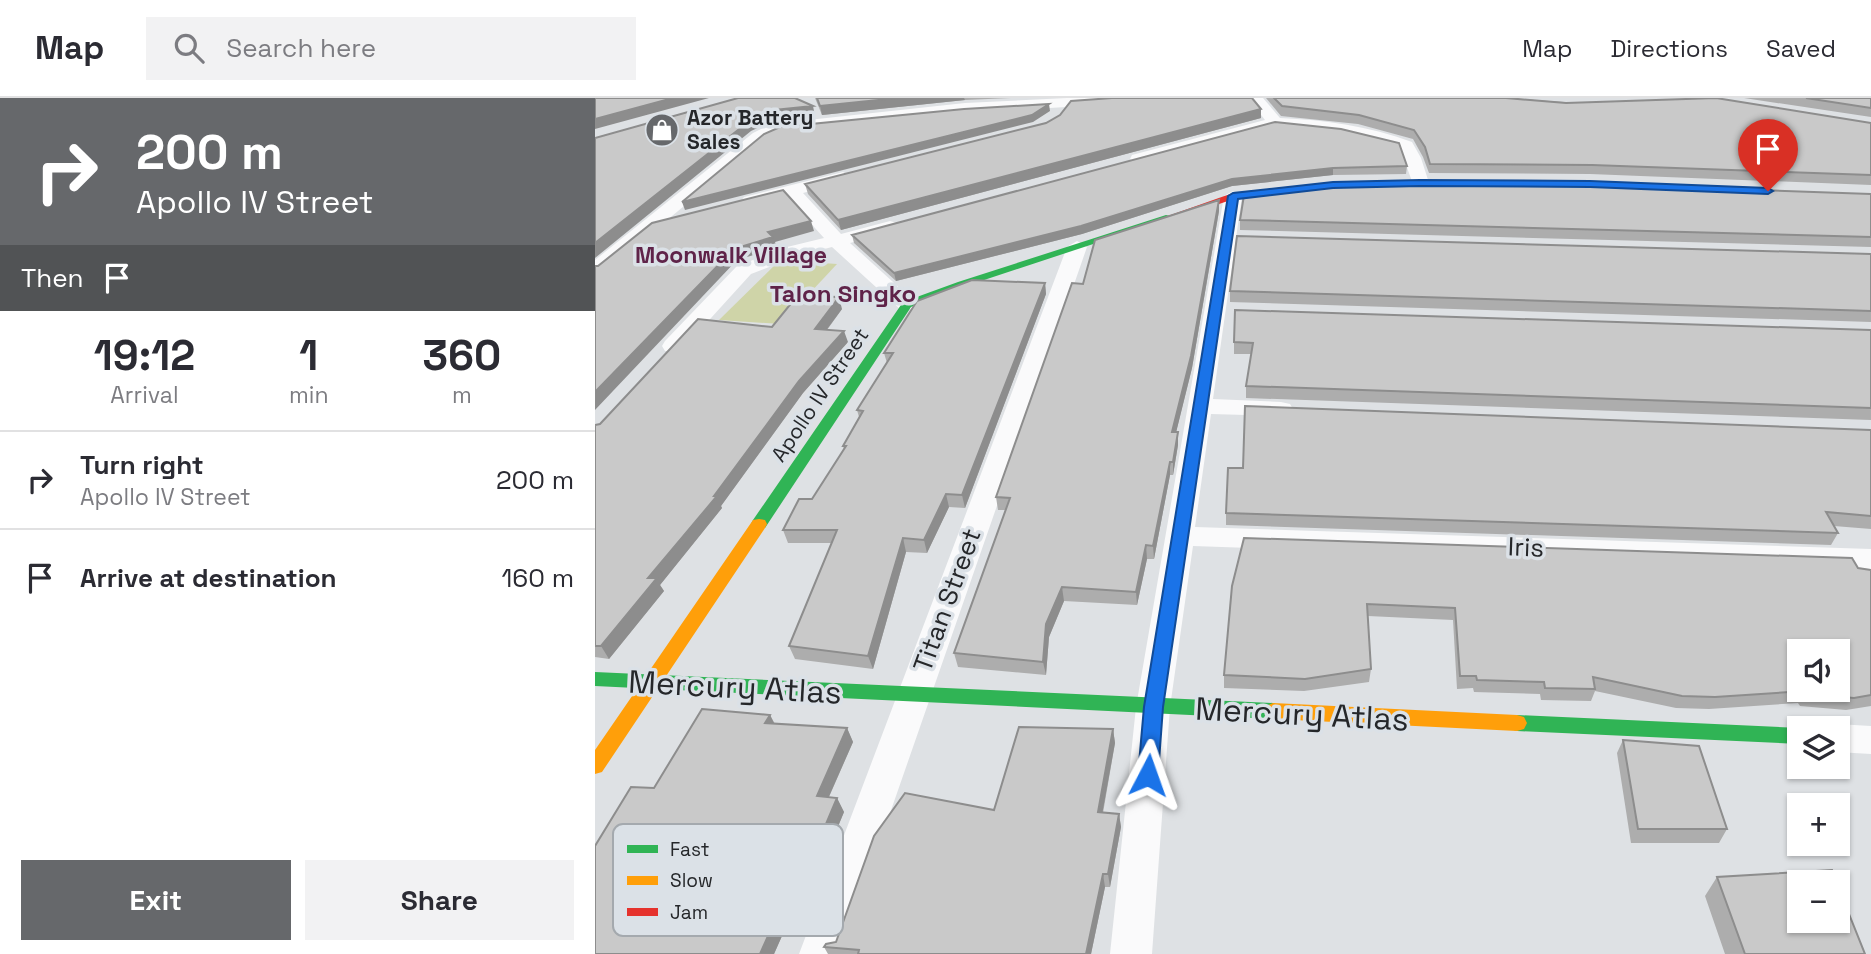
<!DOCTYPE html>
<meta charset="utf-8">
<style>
:root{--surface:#fff;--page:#f2f2f3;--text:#2b2b33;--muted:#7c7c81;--line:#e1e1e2;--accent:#66686b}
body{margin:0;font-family:"Space Grotesk",sans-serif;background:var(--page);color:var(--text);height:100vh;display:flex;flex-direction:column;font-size:26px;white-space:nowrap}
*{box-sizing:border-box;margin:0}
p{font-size:23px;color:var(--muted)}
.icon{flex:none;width:38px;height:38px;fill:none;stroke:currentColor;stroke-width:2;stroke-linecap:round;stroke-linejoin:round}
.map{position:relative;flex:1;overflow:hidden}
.panel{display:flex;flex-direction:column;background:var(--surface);width:595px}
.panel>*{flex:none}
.hud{background:#66686b;color:#fff;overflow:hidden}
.fabs{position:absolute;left:1192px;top:541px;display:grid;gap:14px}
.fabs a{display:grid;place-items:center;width:63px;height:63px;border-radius:0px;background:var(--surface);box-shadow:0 2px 5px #0004;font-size:35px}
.pin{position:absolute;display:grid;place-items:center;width:60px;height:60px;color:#fff;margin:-72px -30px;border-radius:50% 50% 50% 0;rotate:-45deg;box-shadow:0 0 7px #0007}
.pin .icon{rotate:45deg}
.me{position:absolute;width:77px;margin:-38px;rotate:4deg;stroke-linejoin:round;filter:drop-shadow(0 0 5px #0008)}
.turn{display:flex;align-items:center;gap:24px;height:147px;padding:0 21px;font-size:32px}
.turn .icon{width:91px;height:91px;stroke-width:2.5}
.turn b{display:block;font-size:49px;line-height:60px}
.then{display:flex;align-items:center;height:66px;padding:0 21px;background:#0003;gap:14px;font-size:26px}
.eta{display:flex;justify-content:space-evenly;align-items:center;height:119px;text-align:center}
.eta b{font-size:42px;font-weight:700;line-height:49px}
.button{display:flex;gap:14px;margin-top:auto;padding:14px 21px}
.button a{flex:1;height:80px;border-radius:0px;background:var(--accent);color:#fff;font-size:28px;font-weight:700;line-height:80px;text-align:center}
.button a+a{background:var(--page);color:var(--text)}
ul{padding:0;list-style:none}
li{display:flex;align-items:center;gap:21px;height:98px;padding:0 21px;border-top:2px solid var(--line)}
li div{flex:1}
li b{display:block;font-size:26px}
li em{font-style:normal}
header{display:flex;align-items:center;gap:42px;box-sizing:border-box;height:98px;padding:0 35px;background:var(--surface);border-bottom:2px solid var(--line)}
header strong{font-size:33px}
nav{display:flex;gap:38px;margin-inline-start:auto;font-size:24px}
.search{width:490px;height:63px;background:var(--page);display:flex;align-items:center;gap:18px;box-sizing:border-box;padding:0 24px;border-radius:0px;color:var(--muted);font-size:26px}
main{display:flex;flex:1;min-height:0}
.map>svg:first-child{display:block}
.green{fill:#cfd4a8}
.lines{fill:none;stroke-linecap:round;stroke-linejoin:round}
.street{fill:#fafafb;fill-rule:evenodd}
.fast{fill:#30b455;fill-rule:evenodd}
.slow{fill:#ff9f0a;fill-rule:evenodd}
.jam{fill:#e5322d;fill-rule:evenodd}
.wall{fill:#adadad}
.shaded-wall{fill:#8d8d8d}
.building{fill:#c9c9c9;stroke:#8d8d8d;stroke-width:2;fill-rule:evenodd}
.route{fill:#1a73e8;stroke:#114b97;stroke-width:2}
.labels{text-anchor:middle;stroke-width:7;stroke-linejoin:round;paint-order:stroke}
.far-poi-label{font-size:21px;font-weight:bold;fill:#25272a;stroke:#dbe1e7;text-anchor:start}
.far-street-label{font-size:21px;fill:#25272a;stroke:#dbe1e7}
.far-neighbourhood-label{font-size:23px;font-weight:bold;fill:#5f2349;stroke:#dbe1e7}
.far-quarter-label{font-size:24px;font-weight:bold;fill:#5f2349;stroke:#dbe1e7}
.street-label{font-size:26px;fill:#25272a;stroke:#dbe1e7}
.near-street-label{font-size:32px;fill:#25272a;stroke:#dbe1e7}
.key{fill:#dbe1e7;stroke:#a4a9ae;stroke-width:2}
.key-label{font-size:19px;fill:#25272a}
</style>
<header>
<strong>Map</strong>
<div class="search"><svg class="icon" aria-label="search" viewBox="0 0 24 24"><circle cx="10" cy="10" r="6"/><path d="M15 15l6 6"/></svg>Search here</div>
<nav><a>Map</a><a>Directions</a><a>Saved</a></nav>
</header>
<main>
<section class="panel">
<div class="hud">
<div class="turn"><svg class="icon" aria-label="right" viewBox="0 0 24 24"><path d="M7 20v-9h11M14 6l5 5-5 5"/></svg><div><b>200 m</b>Apollo IV Street</div></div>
<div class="then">Then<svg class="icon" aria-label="arrive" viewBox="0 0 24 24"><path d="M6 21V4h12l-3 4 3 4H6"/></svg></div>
</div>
<div class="eta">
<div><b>19:12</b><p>Arrival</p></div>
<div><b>1</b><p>min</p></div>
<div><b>360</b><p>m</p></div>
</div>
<ul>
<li><svg class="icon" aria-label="right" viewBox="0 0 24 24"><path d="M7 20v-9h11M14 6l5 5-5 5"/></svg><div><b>Turn right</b><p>Apollo IV Street</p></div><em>200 m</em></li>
<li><svg class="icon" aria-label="arrive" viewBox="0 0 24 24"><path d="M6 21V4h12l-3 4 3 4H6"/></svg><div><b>Arrive at destination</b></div><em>160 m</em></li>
</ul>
<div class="button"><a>Exit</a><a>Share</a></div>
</section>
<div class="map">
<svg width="1276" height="856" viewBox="0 0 1276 856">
<rect width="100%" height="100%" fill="#dee1e4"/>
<!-- green -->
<path class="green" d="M185,162L242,166L186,226L124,222Z"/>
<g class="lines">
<!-- street -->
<path class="street" d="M472,0H562L555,4L370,15L186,33L170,41L7,176L0,178V162L158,35L176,26L370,5Z
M653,0H668L685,20C730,22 774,28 817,44L826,60L834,85L825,90L819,89L805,50C773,39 711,23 678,29C633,37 588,55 543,66L535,61L537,57L670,22Z
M248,74L257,79L254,83L208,95L246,136L295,123L302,125L304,129L302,133L255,145L319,203L323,207L319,211H305L237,149L206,157L156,176L86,253H70L67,248L70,243L142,168L192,149L229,140L192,99L155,108L146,103L149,99Z
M638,93L647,98L618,301L686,304L695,306L698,311L695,316L686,318L616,316L600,429L1276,451V471L598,448L575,609L557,856H515L541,609L629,98Z
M482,143L492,149L246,856H204L472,149Z
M1242,626L1276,628V656L1242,654V630H1230Z"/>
<!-- fast -->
<path class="fast" d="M571,117L580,119L371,188L316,209L170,430H158L156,426L158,422L308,204L363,184Z
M0,574L678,605L685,608L687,613L685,618L678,621L0,588Z
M922,617L1204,630V646L922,633L915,631L912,625L915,619Z"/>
<!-- slow -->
<path class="slow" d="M893,82L1050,85L1055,88L1050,91L890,87V83Z
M164,421L170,422L172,426L170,430L7,674L0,676V652L158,422Z
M678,605L922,617L929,619L932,625L929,631L922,633L678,621L671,618L669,613L671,608Z"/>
<!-- jam -->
<path class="jam" d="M700,88L703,89V93L639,101L579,121L570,119L638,95Z"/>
</g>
<!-- wall -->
<path class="wall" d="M220,0H416L370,2L227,17Z
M671,0H911L1276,25V87L995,76L834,75L828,59L818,41L763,26L686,18Z
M1149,0H1276V19Z
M666,11V20L246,132L213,96L210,86L451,25Z
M680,24L812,68L811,76L738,77L637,88L487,136L301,183L259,145L257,137Z
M1276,96V149L645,132V122Z
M624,113L597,270L581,334L583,347L578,377H575L559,461H552L542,507L469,503L454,539L451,577L363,569L359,555L411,412H403L401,399L488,186Z
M1276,156V224L635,204V193Z
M450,185L451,196L370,410L354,409L332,455L311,454L278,571L200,561L194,548L237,445H193L188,432L217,401L249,351L248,348L264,319L262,312L292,265L289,255Z
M247,211L232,232L253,244L208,295L126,408L127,410L65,487L69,493L14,561L0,559V327L5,326L177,229Z
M1276,232V322L651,300V288L656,256H639V244Z
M1276,332V431L1239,428L1243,435L1236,447L631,427V415L648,370Z
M1263,470L1276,472V608L1251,612L1205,608L1203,605L1114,611L1081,610L1000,593L996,603L946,602L945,596L879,594L878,590L862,591L858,522L773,518L776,571L774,584L709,593L629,590V577L637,488Z
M175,617L180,626L252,630L258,644L234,699L242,700L249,714L215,796L206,795L179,856H0L59,690Z
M518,631L520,645L508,715L524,716L526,729L515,789H510L496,856H233L229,849L241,844L399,712Z
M1028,642L1132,731L1124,745H1036L1022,655Z
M1122,779L1270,856H1130L1110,798Z"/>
<!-- shaded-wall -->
<path class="shaded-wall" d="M78,0H114L0,31V21Z
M303,0H369L370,2L227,17L225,8Z
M454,6L455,13L438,24L90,112L87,104Z
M218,8L220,18L182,21L156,33L0,160V145L153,24L179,12Z
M666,11V20L246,132L243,122Z
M738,70V77L637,88L487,136L301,183L299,175L637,81Z
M624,102V113L597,270L578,347L577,334Z
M216,123L219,133L180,144L182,150L142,162L0,312V294L139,151L173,134Z
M450,185L451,196L370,410L367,397Z
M244,199L247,211L224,242L220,231Z
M249,233L253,244L208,295L126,408L127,410L65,487L69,493L14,561L6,548L53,480L119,398L204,283Z
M583,334V347L578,377V364Z
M575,364V377L559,461L558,448Z
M351,396L354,409L332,455L329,442Z
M308,440L311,454L278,571L273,558Z
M551,447L552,461L542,507L541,494Z
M467,489L469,503L454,539L451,577L448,564L451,526Z
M175,617L182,631L170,625Z
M252,630L258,644L228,712L222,698Z
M518,631L520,645L505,728L503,714Z
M242,700L249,714L215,796L207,783Z
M524,716L526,729L515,789L513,776Z
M508,776L510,789L496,856H491Z
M198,782L206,795L179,856H165Z"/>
<!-- building -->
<path class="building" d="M0,0H78L0,21Z
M143,0H200L218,8L179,12L153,24L0,145V40Z
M222,0H303L225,8Z
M517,0H657L666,11L243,122L210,86L451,25L465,17L476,3Z
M679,0H911L971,5L1121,0L1276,25V77L997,67L835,66L830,49L819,32L764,17L687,8Z
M1211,0H1276V10Z
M454,6L437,17L87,104L169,36L185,29L369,11Z
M680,24L746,31L804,45L812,68L738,70L637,81L486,128L299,175L257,137Z
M826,85L997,86L1276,96V139L645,122L649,97L739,87Z
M188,92L216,123L173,134L178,139L139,151L0,294V168H3L57,125Z
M624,102L596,258L577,334H583L578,364H575L558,448L551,447L541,494L467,489L451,526L448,564L359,555L415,400L401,399L477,185L488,186L500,142Z
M642,138L1276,156V213L635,193Z
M377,182L450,185L367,397L351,396L329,442L308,440L273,558L194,548L242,432H188L204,401H217L251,348H248L268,313L262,312L298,255H289L322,203Z
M202,198L244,199L220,231L249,233L204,283L119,398H122L53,480H62L6,548H0V327L5,326L103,221L177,229Z
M640,212L1276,232V310L651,288L658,245L639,244Z
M650,308L1276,332V418L1231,414L1243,435L631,415L633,370H648Z
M649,440L1257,460L1263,470L1276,472V597L1259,600L1212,596L1210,593L1120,599L1087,598L998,579L1000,591L950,590L949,584L882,582L881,578H865L860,510L772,506L776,571L710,581L629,577L637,488ZM1204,553H1242V592H1204Z
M107,611L175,617L170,625L252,630L222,698L242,700L207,783L198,782L165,856H0V748L36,689L59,690Z
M424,629L518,631L503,714L524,716L513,776H508L491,856H263L264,852L229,849L231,846L241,844L279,738L310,695L399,712Z
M1028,642L1104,648L1132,731H1043Z
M1237,772L1242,784H1204V822H1242V786L1270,856H1150L1122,779Z"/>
<!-- route -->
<path class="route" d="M825,82L995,83L1173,90L1178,93L1173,96L995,89L825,88L738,90L643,101L568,609L563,677L560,683L553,686L546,683L543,677L549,609L633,98L638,95L738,84Z"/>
<!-- icons -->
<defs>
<symbol id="shop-disc" viewBox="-11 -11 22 22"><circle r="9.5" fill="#66686b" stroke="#dbe1e7"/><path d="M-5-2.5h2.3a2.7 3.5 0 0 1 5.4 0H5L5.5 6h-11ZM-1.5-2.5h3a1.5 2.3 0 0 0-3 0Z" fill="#fff"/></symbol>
</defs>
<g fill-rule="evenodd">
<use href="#shop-disc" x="48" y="13" width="38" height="38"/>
</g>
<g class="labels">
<!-- far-poi labels -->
<g class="far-poi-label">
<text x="92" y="27">Azor Battery<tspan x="92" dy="24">Sales</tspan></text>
</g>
<!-- far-street labels -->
<g class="far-street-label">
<text transform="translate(225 297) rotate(-56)" y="7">Apollo IV Street</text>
</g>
<!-- far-neighbourhood labels -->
<g class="far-neighbourhood-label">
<text x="136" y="165">Moonwalk Village</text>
</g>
<!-- far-quarter labels -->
<g class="far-quarter-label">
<text x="248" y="204">Talon Singko</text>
</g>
<!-- street labels -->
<g class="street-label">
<text transform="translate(931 449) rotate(2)" y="9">Iris</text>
<text transform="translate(352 502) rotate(-70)" y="9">Titan Street</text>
</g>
<!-- near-street labels -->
<g class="near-street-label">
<text transform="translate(140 589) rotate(3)" y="11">Mercury Atlas</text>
<text transform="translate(707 616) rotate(3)" y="11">Mercury Atlas</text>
</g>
</g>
<!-- legend -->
<rect x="18" y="726" width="230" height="112" rx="10" class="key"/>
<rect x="32" y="747" width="31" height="8" fill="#30b455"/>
<rect x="32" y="778" width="31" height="9" fill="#ff9f0a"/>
<rect x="32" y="810" width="31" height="8" fill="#e5322d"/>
<g class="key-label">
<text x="75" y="758">Fast</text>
<text x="75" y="789">Slow</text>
<text x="75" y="821">Jam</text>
</g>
</svg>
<div class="fabs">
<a><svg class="icon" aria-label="sound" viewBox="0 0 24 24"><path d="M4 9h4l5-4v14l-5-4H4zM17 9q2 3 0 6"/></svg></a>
<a><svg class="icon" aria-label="layers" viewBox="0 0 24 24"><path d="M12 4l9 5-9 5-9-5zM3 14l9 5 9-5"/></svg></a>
<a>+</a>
<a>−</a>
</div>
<div class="pin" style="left:1173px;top:93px;background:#d93025"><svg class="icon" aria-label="arrive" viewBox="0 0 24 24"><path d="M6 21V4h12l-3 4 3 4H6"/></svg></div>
<svg class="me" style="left:553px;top:677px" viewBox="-20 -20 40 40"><path d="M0-17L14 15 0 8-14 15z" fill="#1a73e8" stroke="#fff" stroke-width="4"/></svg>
</div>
</main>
